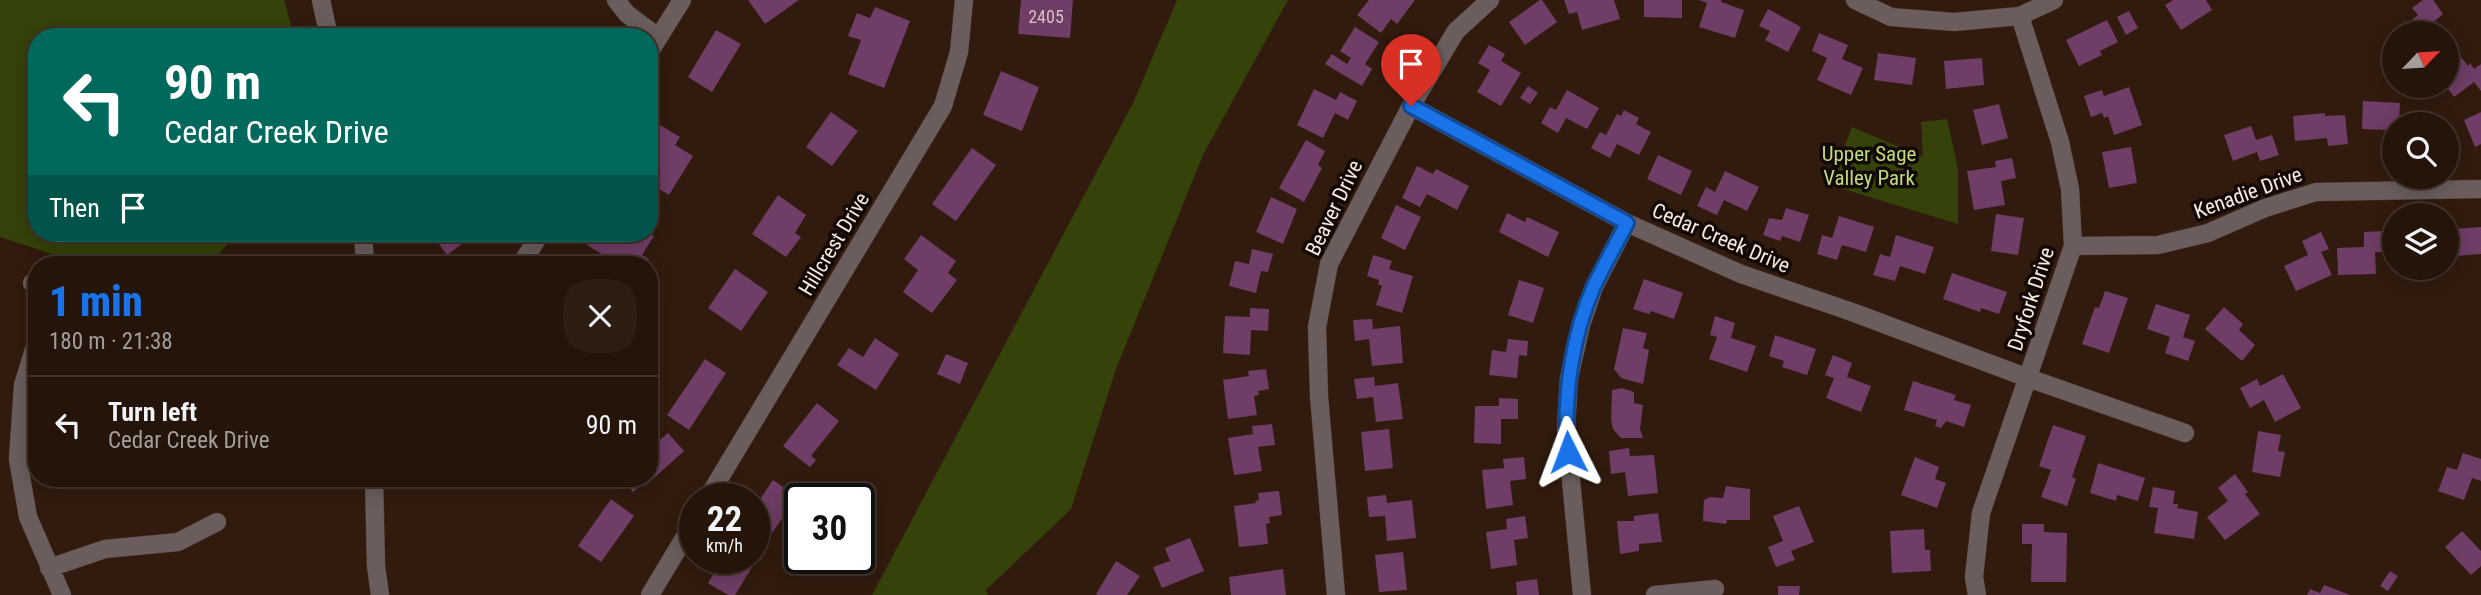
<!DOCTYPE html>
<meta charset="utf-8">
<style>
:root{--surface:#25140a;--page:#2d1d13;--text:#f1f3f6;--muted:#a39e9c;--line:#42332b;--accent:#1a73e8}
body{margin:0;font-family:"Roboto Condensed",sans-serif;background:var(--page);color:var(--text);height:100vh;display:flex;flex-direction:column;font-size:26px;white-space:nowrap}
*{box-sizing:border-box;margin:0}
p{font-size:23px;color:var(--muted)}
.icon{flex:none;width:38px;height:38px;fill:none;stroke:currentColor;stroke-width:2;stroke-linecap:round;stroke-linejoin:round}
.map{position:relative;flex:1;overflow:hidden}
.panel{position:absolute;left:28px;top:256px;width:630px;height:231px;display:flex;flex-direction:column;background:var(--surface);border-radius:28px;box-shadow:0 4px 18px #0003,0 0 0 2px var(--line)}
.panel>*{flex:none}
.hud{position:absolute;left:28px;top:28px;width:630px;height:214px;border-radius:28px;box-shadow:0 4px 18px #0003,0 0 0 2px var(--line);background:#00695c;color:#fff;overflow:hidden}
.needle{width:46px;rotate:65deg}
.tools{position:absolute;left:2382px;top:21px;display:grid;gap:14px}
.tools a{display:grid;place-items:center;width:77px;height:77px;border-radius:50%;background:var(--surface);box-shadow:0 4px 18px #0003,0 0 0 2px var(--line);font-size:35px}
.speed{position:absolute;left:679px;top:483px;display:flex;gap:14px;font-size:35px;font-weight:700;text-align:center}
.speed>*{display:grid;place-content:center;width:91px;height:91px;border-radius:50%;background:var(--surface);box-shadow:0 4px 18px #0003,0 0 0 2px var(--line);line-height:1}
.speed small{font-size:18px;font-weight:400}
.speed .limit{border:4px solid #111;border-radius:10px;background:#fff;color:#111}
.pin{position:absolute;display:grid;place-items:center;width:60px;height:60px;color:#fff;margin:-72px -30px;border-radius:50% 50% 50% 0;rotate:-45deg;box-shadow:0 0 7px #0007}
.pin .icon{rotate:45deg}
.me{position:absolute;width:77px;margin:-38px;rotate:357deg;stroke-linejoin:round;filter:drop-shadow(0 0 5px #0008)}
.turn{display:flex;align-items:center;gap:24px;height:147px;padding:0 21px;font-size:32px}
.turn .icon{width:91px;height:91px;stroke-width:2.5}
.turn b{display:block;font-size:49px;line-height:60px}
.then{display:flex;align-items:center;height:66px;padding:0 21px;background:#0003;gap:14px;font-size:26px}
.round{display:grid;place-items:center;flex:none;width:74px;height:74px;border-radius:28px;background:var(--page)}
.summary{display:flex;align-items:center;justify-content:space-between;height:119px;padding:0 21px}
h1{font-size:42px;font-weight:800;line-height:52px;color:var(--accent)}
ul{padding:0;list-style:none}
li{display:flex;align-items:center;gap:21px;height:98px;padding:0 21px;border-top:2px solid var(--line)}
li div{flex:1}
li b{display:block;font-size:26px}
li em{font-style:normal}
.map>svg:first-child{display:block}
.green{fill:#354209}
.building{fill:#6f3d65}
.lines{fill:none;stroke-linecap:round;stroke-linejoin:round}
.minor-casing{stroke:#4d382c;stroke-width:19}
.minor{stroke:#6b5d5d;stroke-width:18}
.route-casing{stroke:#114b97;stroke-width:18}
.route{stroke:#1a73e8;stroke-width:12}
.labels{text-anchor:middle;stroke-width:7;stroke-linejoin:round;paint-order:stroke}
.number-label{font-size:18px;fill:#d6bec2}
.park-label{font-size:21px;fill:#c0da80;stroke:#120904}
.street-label{font-size:21px;fill:#f9e9e1;stroke:#120904}
</style>
<div class="map">
<svg width="2481" height="595" viewBox="0 0 2481 595">
<rect width="100%" height="100%" fill="#311b0e"/>
<!-- green -->
<path class="green" d="M0,0H284L294,37H37V233H237L210,264H83L0,237Z
M1177,0H1288L1203,155L1116,369L1071,509L986,590L988,595H872L1133,103Z
M1947,119L1958,169V224L1830,185L1852,127L1923,157L1921,122Z"/>
<!-- building -->
<path class="building" d="M748,0H799L765,24Z
M1021,0H1073L1070,38L1018,34Z
M1369,0H1415L1397,24L1391,19L1381,33L1357,15Z
M1540,0H1542L1557,22L1525,45L1509,22Z
M1564,0H1614L1620,19L1582,30L1577,12L1569,14Z
M1644,0H1682V18L1644,17Z
M1699,0H1721V2L1744,10L1735,38L1699,27L1707,3Z
M2173,0H2206L2212,10L2181,30L2165,5Z
M2423,0H2433L2443,14L2431,24L2438,33H2401L2399,30L2418,15L2412,8Z
M875,7L910,21L884,88L848,74L861,40L848,36L857,13L870,18Z
M1768,9L1801,27L1788,52L1765,40L1770,31L1759,26Z
M2129,11L2138,28L2126,35L2117,17Z
M2107,20L2118,42L2100,51L2102,55L2079,66L2066,40Z
M1355,27L1379,42L1365,64L1372,69L1362,86L1325,64L1332,54L1347,64L1351,58L1340,51Z
M716,30L741,44L712,92L688,77Z
M1819,33L1848,45L1842,59L1863,68L1851,95L1817,80L1827,58L1812,51Z
M1489,45L1505,54L1501,61L1521,73L1501,106L1477,92L1490,70L1478,63Z
M2455,49L2468,66L2470,63L2474,69L2481,64V91L2474,82L2454,97L2446,86V55Z
M1878,53L1916,58L1912,85L1874,80Z
M1982,58L1984,85L1946,89L1944,61Z
M1001,71L1039,87L1022,131L983,115Z
M1528,86L1538,93L1530,104L1520,98Z
M2129,87L2142,125L2114,135L2108,116L2104,118L2102,113L2091,117L2084,96L2102,90L2104,96Z
M1314,89L1336,100L1340,92L1357,101L1348,120L1335,113L1323,138L1297,125Z
M1567,90L1599,108L1587,129L1566,118L1558,133L1541,123L1550,107L1556,110Z
M2363,101L2400,103L2399,124H2394V146H2387L2388,130L2362,129Z
M1999,104L2008,138L1982,145L1973,110Z
M1624,110L1639,118L1636,124L1651,132L1639,155L1617,144L1610,158L1591,148L1600,132L1606,135L1617,114L1621,116Z
M831,112L858,131L832,166L806,147Z
M2481,112V144L2475,147L2464,120Z
M2325,113V116L2345,115L2348,144L2328,146L2327,138L2295,141L2293,116Z
M660,125L680,137L675,145L693,156L669,195L649,183V159L651,156L649,154V143Z
M2251,126L2256,140L2272,135L2279,155L2260,161L2257,152L2233,161L2224,135Z
M1306,140L1325,151L1318,165L1322,168L1304,202L1279,188Z
M2131,147L2137,183L2109,188L2102,152Z
M972,148L996,165L956,221L932,204Z
M1658,155L1692,171L1681,195L1647,179Z
M2012,158L2016,178L2001,181L2005,205L1974,210L1967,171L1996,167L1995,161Z
M1417,166L1433,174L1436,169L1469,186L1457,210L1427,194L1420,207L1402,198Z
M1725,171L1759,187L1747,211L1724,200L1717,215L1697,206L1706,187L1715,192Z
M778,195L806,215L795,233L801,237L786,257L752,234Z
M1271,197L1297,209L1283,244L1256,232Z
M1396,205L1421,217L1405,250L1381,238Z
M1786,208L1809,215L1800,242L1782,236L1780,241L1763,235L1769,218L1782,220Z
M1507,213L1525,222L1527,217L1559,232L1548,257L1499,232Z
M1996,214L2024,218L2018,255L1991,251Z
M1839,216L1874,227L1866,252L1842,245L1837,260L1817,254L1822,235L1832,238Z
M2481,227V254L2455,256L2453,229Z
M2385,231L2386,252H2375L2376,274L2338,275L2337,248L2364,247V232Z
M2321,232L2329,249L2321,252L2332,275L2296,291L2284,266L2308,255L2302,241Z
M431,233H477L447,255Z
M595,233H649L654,236L642,255L649,259L646,264H618L587,245Z
M921,235L956,261L948,273L957,280L932,313L903,292L918,270L904,259Z
M1896,235L1934,247L1925,274L1900,266L1895,281L1873,275L1880,254L1890,257Z
M1252,249L1273,254L1268,272L1261,271L1256,293L1229,286L1235,261L1249,264Z
M1373,255L1392,261L1389,269L1413,276L1402,313L1376,305L1382,286L1378,284L1379,280L1367,276Z
M2395,268H2433V275L2395,274Z
M735,269L768,292L741,331L708,308Z
M1952,273L2007,292L1999,314L1981,308L1980,312L1943,299Z
M1644,279L1683,293L1674,319L1651,311L1649,314L1633,309Z
M1519,280L1544,288L1533,323L1508,315Z
M2105,291L2128,298L2109,353L2082,344L2095,307L2099,308Z
M2156,304L2190,315L2183,337L2195,341L2188,361L2165,353L2170,337L2147,329Z
M2224,307L2243,324L2239,330L2255,345L2242,361L2205,329Z
M1250,308L1269,309L1268,331L1251,330L1250,355L1223,353L1225,316L1250,317Z
M1715,316L1735,323L1731,338L1756,346L1747,372L1709,359L1717,337L1710,335Z
M1372,319L1373,329L1400,326L1403,363L1372,366L1369,339L1355,341L1353,320Z
M1623,328L1647,333L1643,348L1649,350L1643,384L1621,378L1614,369Z
M1775,335L1816,349L1807,375L1782,367L1784,361L1769,356Z
M875,338L899,354L876,390L837,365L849,348L863,357Z
M1508,339L1528,341L1527,356L1519,355L1517,378L1489,375L1492,350L1506,352Z
M946,354L968,363L960,384L937,374Z
M1833,355L1852,363L1847,377L1871,386L1861,412L1826,398L1834,378L1825,375Z
M705,359L726,373L689,430L667,415Z
M1266,369L1269,389L1258,391L1259,395L1254,396L1257,415L1228,419L1223,380L1249,376L1248,371Z
M2283,374L2301,408L2275,422L2264,400L2250,408L2240,388L2257,379L2260,386Z
M1374,377L1375,386L1398,383L1403,419L1376,422L1373,397L1357,399L1354,379Z
M1913,381L1956,395L1954,400L1971,405L1964,427L1946,421L1941,428L1935,426L1937,420L1904,410Z
M1622,388L1634,392V403L1643,405L1640,429L1643,438H1621L1613,429L1611,420L1612,390Z
M1499,398L1518,399V419H1501V444L1474,443L1475,406H1499Z
M817,403L839,421L811,456L816,460L810,467L783,446Z
M1272,424L1275,445L1258,447L1262,471L1234,475L1228,438L1253,434L1252,426Z
M2053,425L2086,436L2072,477L2076,479L2067,506L2041,497L2051,470L2039,466Z
M1389,429L1393,468L1365,471L1361,432Z
M2258,431L2281,435L2278,451L2285,452L2280,477L2252,472Z
M668,433L684,451L645,486L642,484L633,492L621,478H649V449Z
M1629,448L1630,456L1654,455L1658,493L1628,496L1625,472L1611,474L1609,451Z
M2463,453L2481,459V481L2472,478L2464,500L2438,491L2447,467L2457,470Z
M1524,457L1526,479L1510,481L1513,505L1486,509L1482,470L1504,468L1503,459Z
M1915,457L1939,467L1935,479L1946,483L1937,508L1901,495Z
M2098,463L2145,478L2138,501L2117,495L2116,501L2090,493Z
M2235,474L2248,492L2245,494L2260,514L2225,540L2207,517L2228,501L2218,488Z
M773,480L797,497L772,533L754,521V508Z
M1726,486L1750,489V520H1727L1726,524L1703,521L1704,500L1710,497L1723,498Z
M2153,487L2175,491L2173,504H2178L2177,508L2198,512L2194,539L2154,533L2158,508L2149,507Z
M1279,491L1282,515L1269,517L1270,523L1266,524L1268,544L1239,547L1234,506L1256,503L1255,501L1259,500L1258,493Z
M1386,495L1387,503L1412,500L1416,538L1387,541L1385,516L1369,517L1367,497Z
M611,499L634,516L601,562L578,546Z
M1799,506L1814,542L1791,551L1795,560L1776,567L1768,547L1783,541L1773,516Z
M1658,513L1662,542L1639,544V551L1620,554L1617,521H1634V516Z
M1525,516L1528,538L1514,540L1517,565L1491,569L1486,532L1507,529L1506,519Z
M2022,524H2044V532L2067,533L2066,582H2031L2032,544H2022Z
M1924,529L1925,550H1930L1931,571L1892,573L1890,531Z
M2462,531L2481,551V566L2471,575L2445,547Z
M1190,538L1204,571L1162,588L1153,567L1170,561L1165,548Z
M1403,552L1407,590L1379,592L1375,555Z
M723,558H749L755,562L735,595H728L708,583Z
M1116,561L1140,576L1127,595H1098L1096,594Z
M1283,569L1286,595H1231L1229,577Z
M2390,571L2398,576L2388,591L2380,586Z
M1537,579L1539,595H1517L1516,582Z
M2324,585L2350,595H2307L2310,589L2320,593Z
M1778,586H1800L1799,595H1778Z"/>
<g class="lines">
<defs>
<path id="minor" d="M321,0L329,37
M616,0L627,14L658,37
M1855,0L1891,17L1954,22L2020,16L2054,0
M649,53L682,0
M1411,106L1627,223L1741,274L1852,312L2028,378L2185,433
M363,233L365,264
M2073,246L2158,245L2208,233L2265,208L2316,192L2481,189
M521,264L541,233
M32,283L37,284
M37,340L23,385L18,459L28,517L62,595
M374,478L376,566L380,595
M707,499L943,106L959,52L964,0
M49,568L105,549L178,542L217,522
M650,595L695,520
M1336,595L1319,396L1317,327L1329,264L1411,106L1456,31L1490,0
M1582,595L1566,428L1569,378L1581,325L1594,287L1627,223
M1655,595L1715,589
M1977,595L1974,577L1981,513L2073,246L2070,189L2060,142L2020,16"/>
</defs>
<!-- minor casing -->
<use href="#minor" class="minor-casing"/>
<!-- minor -->
<use href="#minor" class="minor"/>
</g>
<g class="lines">
<defs>
<path id="route" d="M1411,106L1627,223C1616,244 1604,265 1594,286C1572,336 1563,397 1568,452"/>
</defs>
<!-- route casing -->
<use href="#route" class="route-casing"/>
<!-- route -->
<use href="#route" class="route"/>
</g>
<g class="labels">
<!-- number labels -->
<g class="number-label">
<text x="1046" y="23">2405</text>
</g>
<!-- park labels -->
<g class="park-label">
<text x="1869" y="161">Upper Sage<tspan x="1869" dy="24">Valley Park</tspan></text>
</g>
<!-- street labels -->
<g class="street-label">
<text transform="translate(2248 193) rotate(-20)" y="7">Kenadie Drive</text>
<text transform="translate(1334 208) rotate(-64)" y="7">Beaver Drive</text>
<text transform="translate(1721 238) rotate(23)" y="7">Cedar Creek Drive</text>
<text transform="translate(834 244) rotate(-59)" y="7">Hillcrest Drive</text>
<text transform="translate(2031 299) rotate(-72)" y="7">Dryfork Drive</text>
</g>
</g>
</svg>
<div class="tools">
<a><svg class="needle" viewBox="-14 -14 28 28"><path d="M0-13l5 13h-10z" fill="#e53935"/><path d="M0 13l5-13h-10z" fill="#a39e9c"/></svg></a>
<a><svg class="icon" aria-label="search" viewBox="0 0 24 24"><circle cx="10" cy="10" r="6"/><path d="M15 15l6 6"/></svg></a>
<a><svg class="icon" aria-label="layers" viewBox="0 0 24 24"><path d="M12 4l9 5-9 5-9-5zM3 14l9 5 9-5"/></svg></a>
</div>
<div class="speed"><div>22<small>km/h</small></div><div class="limit">30</div></div>
<div class="pin" style="left:1411px;top:106px;background:#d93025"><svg class="icon" aria-label="arrive" viewBox="0 0 24 24"><path d="M6 21V4h12l-3 4 3 4H6"/></svg></div>
<svg class="me" style="left:1568px;top:452px" viewBox="-20 -20 40 40"><path d="M0-17L14 15 0 8-14 15z" fill="#1a73e8" stroke="#fff" stroke-width="4"/></svg>
<div class="hud">
<div class="turn"><svg class="icon" aria-label="left" viewBox="0 0 24 24"><path d="M17 20v-9H6M10 6l-5 5 5 5"/></svg><div><b>90 m</b>Cedar Creek Drive</div></div>
<div class="then">Then<svg class="icon" aria-label="arrive" viewBox="0 0 24 24"><path d="M6 21V4h12l-3 4 3 4H6"/></svg></div>
</div>
<section class="panel">
<div class="summary"><div><h1>1 min</h1><p>180 m · 21:38</p></div><a class="round"><svg class="icon" aria-label="close" viewBox="0 0 24 24"><path d="M6 6l12 12M18 6L6 18"/></svg></a></div>
<ul>
<li><svg class="icon" aria-label="left" viewBox="0 0 24 24"><path d="M17 20v-9H6M10 6l-5 5 5 5"/></svg><div><b>Turn left</b><p>Cedar Creek Drive</p></div><em>90 m</em></li>
</ul>
</section>
</div>
